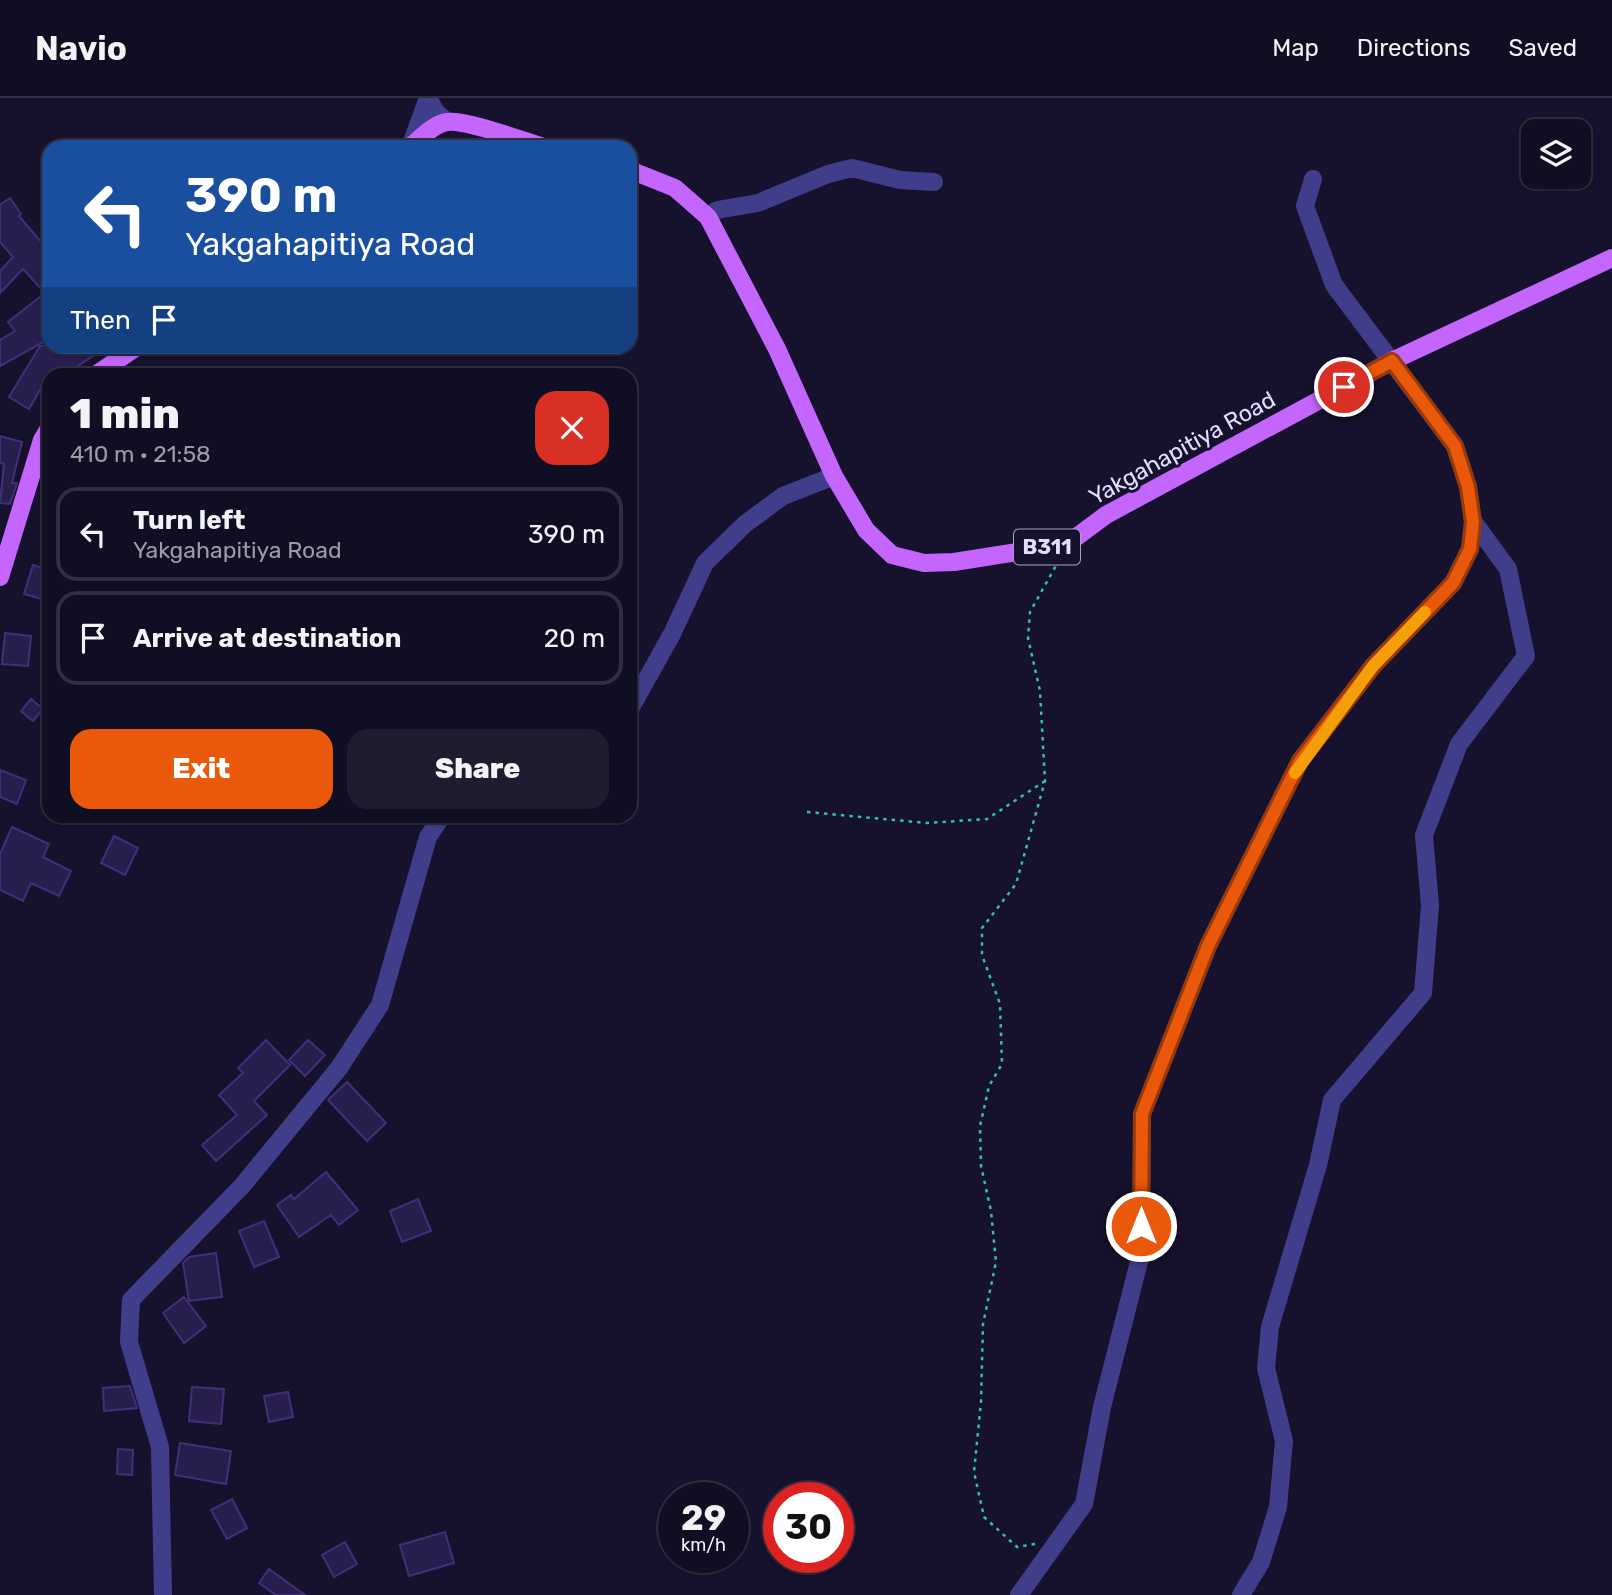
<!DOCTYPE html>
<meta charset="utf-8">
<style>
:root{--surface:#100e22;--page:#1e1c2f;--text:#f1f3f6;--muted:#9c9ca5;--line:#302e40;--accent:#ea580c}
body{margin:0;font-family:Rubik,sans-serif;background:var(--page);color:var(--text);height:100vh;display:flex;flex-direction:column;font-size:26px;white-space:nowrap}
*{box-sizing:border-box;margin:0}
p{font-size:23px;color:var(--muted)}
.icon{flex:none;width:38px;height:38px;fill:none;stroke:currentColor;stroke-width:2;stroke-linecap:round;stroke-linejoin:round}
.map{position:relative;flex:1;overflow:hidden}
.drawer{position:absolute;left:42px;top:270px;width:595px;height:455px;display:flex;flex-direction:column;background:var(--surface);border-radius:21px;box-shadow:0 2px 5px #0004,0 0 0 2px var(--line)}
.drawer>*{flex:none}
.top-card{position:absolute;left:42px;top:42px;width:595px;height:214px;border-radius:21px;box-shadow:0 2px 5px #0004,0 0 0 2px var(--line);background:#1a4fa0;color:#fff;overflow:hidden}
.tools{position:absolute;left:1521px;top:21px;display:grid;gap:14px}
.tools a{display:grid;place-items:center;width:70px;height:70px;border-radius:14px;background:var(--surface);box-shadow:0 2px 5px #0004,0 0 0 2px var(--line);font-size:35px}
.speed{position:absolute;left:658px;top:1384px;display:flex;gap:14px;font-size:35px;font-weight:700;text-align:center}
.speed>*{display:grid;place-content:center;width:91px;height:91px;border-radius:50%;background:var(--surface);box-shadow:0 2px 5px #0004,0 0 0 2px var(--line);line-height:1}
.speed small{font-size:18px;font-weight:400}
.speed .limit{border:10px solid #d22;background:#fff;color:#111}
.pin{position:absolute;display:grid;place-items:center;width:60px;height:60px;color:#fff;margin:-30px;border:4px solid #fff;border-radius:50%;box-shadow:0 2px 7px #0007}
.me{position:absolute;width:77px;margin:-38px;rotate:0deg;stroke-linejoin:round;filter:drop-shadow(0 0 5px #0008)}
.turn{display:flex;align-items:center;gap:24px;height:147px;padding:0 28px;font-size:32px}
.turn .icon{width:91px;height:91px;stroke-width:2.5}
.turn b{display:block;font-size:49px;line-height:60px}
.then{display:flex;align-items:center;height:66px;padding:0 28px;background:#0003;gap:14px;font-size:26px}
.round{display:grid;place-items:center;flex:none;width:74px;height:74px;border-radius:21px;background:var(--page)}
.head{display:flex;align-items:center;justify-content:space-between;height:119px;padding:0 28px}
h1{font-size:42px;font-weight:800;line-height:52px}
.button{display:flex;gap:14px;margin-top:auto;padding:14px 28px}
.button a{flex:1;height:80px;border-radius:21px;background:var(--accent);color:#fff;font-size:28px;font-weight:800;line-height:80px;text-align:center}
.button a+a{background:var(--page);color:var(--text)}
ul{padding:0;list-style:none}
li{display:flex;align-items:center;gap:21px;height:94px;margin:0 14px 10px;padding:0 14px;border:4px solid var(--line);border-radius:21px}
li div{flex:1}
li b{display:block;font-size:26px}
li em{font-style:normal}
header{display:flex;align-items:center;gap:42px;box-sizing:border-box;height:98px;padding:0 35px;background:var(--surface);border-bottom:2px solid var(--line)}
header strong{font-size:33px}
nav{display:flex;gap:38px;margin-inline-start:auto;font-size:24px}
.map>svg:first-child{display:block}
.building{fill:#281e4e;stroke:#3f3079;stroke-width:2}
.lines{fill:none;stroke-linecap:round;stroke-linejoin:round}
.path{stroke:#32beb5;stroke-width:2.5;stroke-dasharray:3.5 5;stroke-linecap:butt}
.minor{stroke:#403e8b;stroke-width:18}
.tertiary{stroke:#403e8b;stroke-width:18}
.primary{stroke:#c466fe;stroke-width:18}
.route-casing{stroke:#983908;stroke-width:18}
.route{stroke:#ea580c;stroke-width:12}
.slow{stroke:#f59e0b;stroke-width:12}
.labels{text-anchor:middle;stroke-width:6;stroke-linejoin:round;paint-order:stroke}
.shield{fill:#16122d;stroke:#a5a1c0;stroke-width:2}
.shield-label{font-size:21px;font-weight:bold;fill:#e2deff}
.street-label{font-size:23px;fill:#e2deff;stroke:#16122d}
</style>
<header>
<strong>Navio</strong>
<nav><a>Map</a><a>Directions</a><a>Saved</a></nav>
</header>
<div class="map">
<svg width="1612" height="1497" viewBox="0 0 1612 1497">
<rect width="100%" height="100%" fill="#16122d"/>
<!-- building -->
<path class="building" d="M10,100L21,116L19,118L49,153V241L0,268V242L15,233L8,224L45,195L23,171L0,195V173L13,159L0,144V107Z
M40,248H108L75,270L80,276H49L29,311L9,299Z
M0,338L22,344L12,385H17L10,406L0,405L4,366L0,365Z
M33,467L49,472V503L24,496Z
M5,535L31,538L28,568L2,566Z
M31,601L43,611L33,623L21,613Z
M0,672L26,682L17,706L0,699Z
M12,729L49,746L43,759L71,773L59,798L31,785L23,803L0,792V756Z
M114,738L138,750L125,777L101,765Z
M266,942L290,967L254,1003L267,1017L216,1063L202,1047L237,1017L219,997L243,975L238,970Z
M308,942L325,957L305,978L289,962Z
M347,984L386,1025L367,1043L328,1002Z
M326,1074L358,1112L339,1127L331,1117L299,1139L277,1107L291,1097L294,1101Z
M418,1101L431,1133L402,1144L390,1113Z
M264,1123L279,1159L254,1169L239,1133Z
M216,1155L222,1199L189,1203L183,1165L189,1159Z
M184,1199L206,1228L184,1245L163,1215Z
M130,1288L137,1310L104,1313L103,1290Z
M192,1289L224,1291L221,1326L189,1323Z
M288,1294L293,1319L269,1324L264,1298Z
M180,1345L231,1353L226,1386L175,1377Z
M118,1351L133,1352L132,1377L117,1376Z
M232,1401L247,1430L227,1441L211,1412Z
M445,1434L454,1465L409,1478L400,1447Z
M345,1444L357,1466L334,1479L322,1457Z
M269,1471L305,1497H276L259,1485Z"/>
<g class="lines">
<!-- path -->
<path class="path" d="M807,714L927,725L987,721L1045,683
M1035,1446L1017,1449L984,1419L974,1374L981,1304L983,1226L996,1164L991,1113L981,1068L980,1028L989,988L1002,966L1000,906L982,857V830L1016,786L1045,683L1040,593L1028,540L1030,514L1058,464"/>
<!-- minor -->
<path class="minor" d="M428,0L436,14L447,24
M708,119L717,112L758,105L828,76L852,70L900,82L934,84
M630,611L672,536L705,465L745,426L783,398L834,378
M163,1497L160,1349L129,1244L131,1202L242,1088L339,970L380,907L428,739L442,718
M1019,1497L1084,1406L1102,1309L1141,1156L1142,1016L1208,848L1300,663L1373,568L1453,485L1470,451L1473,423
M1241,1497L1261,1464L1278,1409L1284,1343L1266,1270L1270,1229L1318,1067L1332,1002L1423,895L1430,807L1424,737L1459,646L1526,558L1508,471L1473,423L1468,389L1455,348L1334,187L1305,108L1313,81"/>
<!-- tertiary -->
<path class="tertiary" d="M410,49L428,0"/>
<!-- primary -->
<path class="primary" d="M410,49C420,41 433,26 447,24C466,21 523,43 544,49
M630,72L675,90L708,119L777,251L834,378L866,432L892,457L924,465L954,464L1067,446L1106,417L1392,263L1612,160
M97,276L138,248
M0,479L42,342L49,330"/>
</g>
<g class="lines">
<defs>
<path id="route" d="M1141,1128L1142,1016L1208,848L1300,663L1373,568L1453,485L1470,451L1473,424L1468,389L1455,348L1392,263L1344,289"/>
</defs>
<!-- route casing -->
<use href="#route" class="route-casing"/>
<!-- route -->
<use href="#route" class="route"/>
<!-- slow -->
<path class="slow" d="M1295,675L1373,568L1425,514"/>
</g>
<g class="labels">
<!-- shield labels -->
<rect class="shield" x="1014" y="431.5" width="66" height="35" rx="5"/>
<g class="shield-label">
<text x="1047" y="456">B311</text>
</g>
<!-- street labels -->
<g class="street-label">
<text transform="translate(1182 350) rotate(-29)" y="8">Yakgahapitiya Road</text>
</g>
</g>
</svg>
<div class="tools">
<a><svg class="icon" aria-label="layers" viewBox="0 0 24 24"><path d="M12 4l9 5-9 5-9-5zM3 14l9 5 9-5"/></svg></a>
</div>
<div class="speed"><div>29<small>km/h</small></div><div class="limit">30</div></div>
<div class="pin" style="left:1344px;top:289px;background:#d93025"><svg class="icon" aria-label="arrive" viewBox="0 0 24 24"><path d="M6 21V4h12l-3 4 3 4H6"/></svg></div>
<svg class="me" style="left:1141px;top:1128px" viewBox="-20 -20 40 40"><circle r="17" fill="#ea580c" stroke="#fff" stroke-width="3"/><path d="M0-11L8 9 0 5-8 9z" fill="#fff"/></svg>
<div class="top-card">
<div class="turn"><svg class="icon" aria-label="left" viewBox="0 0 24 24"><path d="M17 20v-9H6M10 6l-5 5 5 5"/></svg><div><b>390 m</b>Yakgahapitiya Road</div></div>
<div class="then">Then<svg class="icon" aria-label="arrive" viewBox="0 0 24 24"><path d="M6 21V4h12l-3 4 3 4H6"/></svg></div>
</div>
<section class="drawer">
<div class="head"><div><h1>1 min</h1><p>410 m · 21:58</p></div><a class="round" style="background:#d93025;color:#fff"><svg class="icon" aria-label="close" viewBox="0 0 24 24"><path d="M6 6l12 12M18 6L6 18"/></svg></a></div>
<ul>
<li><svg class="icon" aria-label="left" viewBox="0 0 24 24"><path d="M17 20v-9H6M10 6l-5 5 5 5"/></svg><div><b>Turn left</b><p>Yakgahapitiya Road</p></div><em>390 m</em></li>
<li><svg class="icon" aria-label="arrive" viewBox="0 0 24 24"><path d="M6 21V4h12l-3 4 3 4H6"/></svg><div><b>Arrive at destination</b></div><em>20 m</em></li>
</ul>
<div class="button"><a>Exit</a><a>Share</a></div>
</section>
</div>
